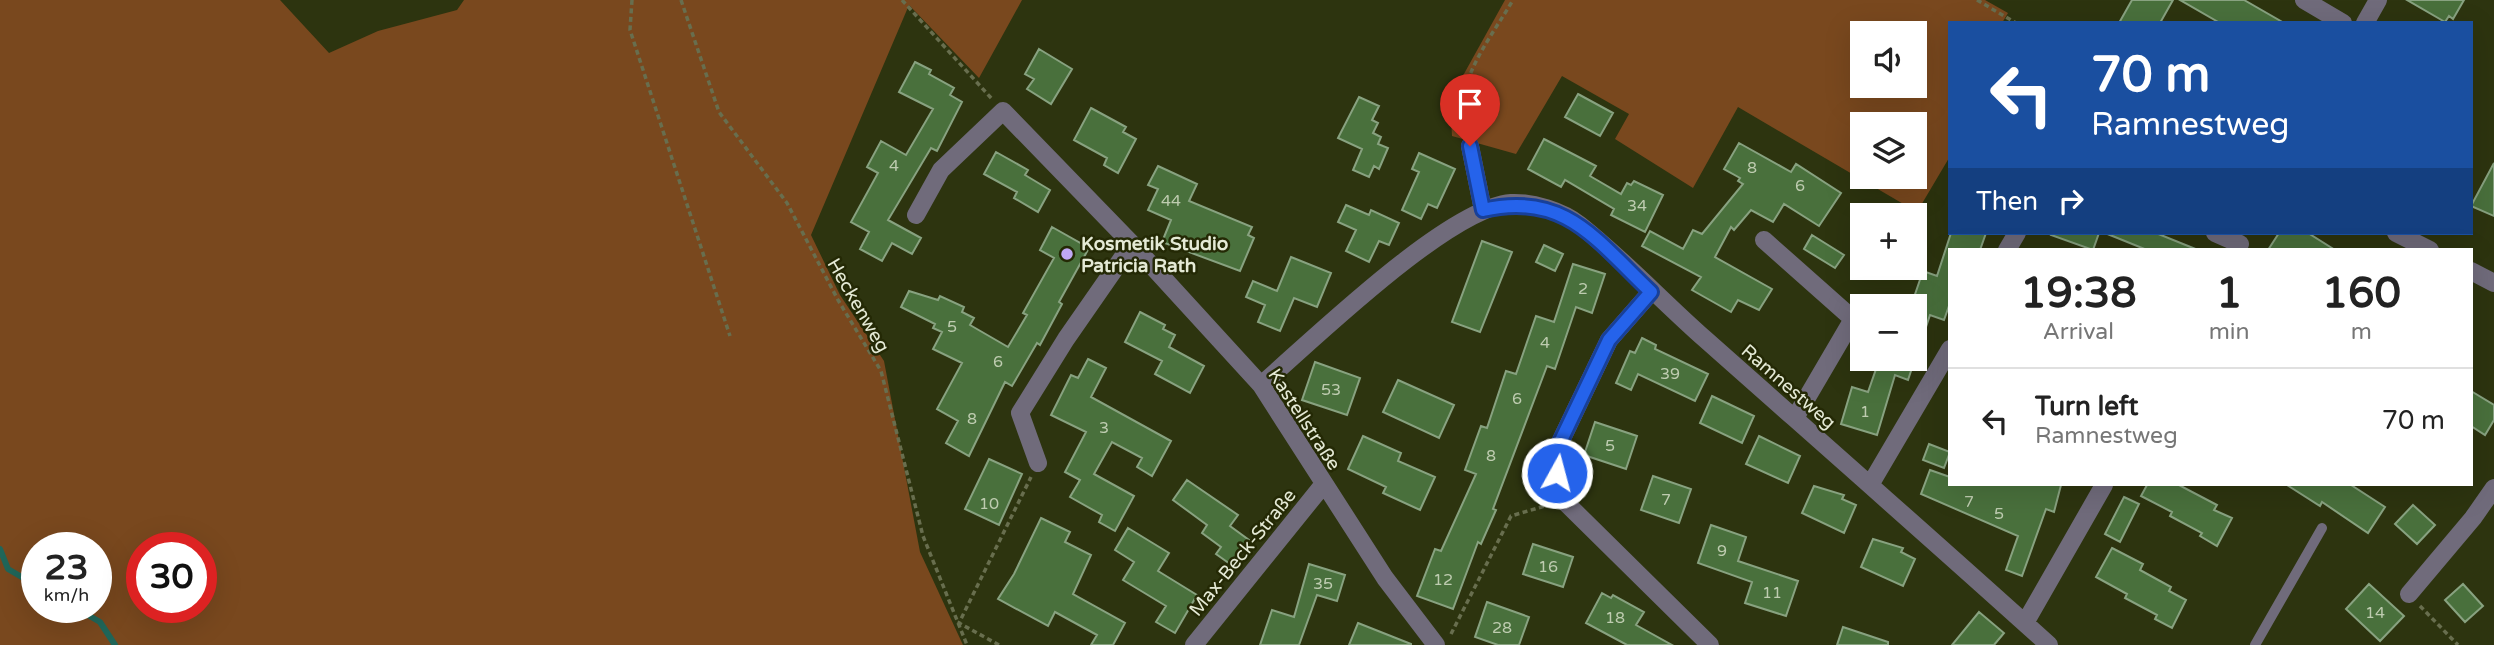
<!DOCTYPE html>
<meta charset="utf-8">
<style>
:root{--surface:#fff;--page:#f6f6f6;--text:#222;--muted:#767676;--line:#e0e0e0}
body{margin:0;font-family:"Varela Round",sans-serif;background:var(--page);color:var(--text);height:100vh;display:flex;flex-direction:column;font-size:26px;white-space:nowrap}
*{box-sizing:border-box;margin:0}
p{font-size:23px;color:var(--muted)}
.icon{flex:none;width:38px;height:38px;fill:none;stroke:currentColor;stroke-width:2;stroke-linecap:round;stroke-linejoin:round}
.map{position:relative;flex:1;overflow:hidden}
.drawer{position:absolute;left:1948px;top:248px;width:525px;height:238px;display:flex;flex-direction:column;background:var(--surface);border-radius:0px;box-shadow:0 7px 28px #0002}
.drawer>*{flex:none}
.hud{position:absolute;left:1948px;top:21px;width:525px;height:214px;border-radius:0px;box-shadow:0 7px 28px #0002;background:#1a4fa0;color:#fff;overflow:hidden}
.fabs{position:absolute;left:1850px;top:21px;display:grid;gap:14px}
.fabs a{display:grid;place-items:center;width:77px;height:77px;border-radius:0px;background:var(--surface);box-shadow:0 7px 28px #0002;font-size:35px}
.speed{position:absolute;left:21px;top:532px;display:flex;gap:14px;font-size:35px;font-weight:700;text-align:center}
.speed>*{display:grid;place-content:center;width:91px;height:91px;border-radius:50%;background:var(--surface);box-shadow:0 7px 28px #0002;line-height:1}
.speed small{font-size:18px;font-weight:400}
.speed .limit{border:10px solid #d22;background:#fff;color:#111}
.pin{position:absolute;display:grid;place-items:center;width:60px;height:60px;color:#fff;margin:-72px -30px;border-radius:50% 50% 50% 0;rotate:-45deg;box-shadow:0 0 7px #0007}
.pin .icon{rotate:45deg}
.me{position:absolute;width:77px;margin:-38px;rotate:7deg;stroke-linejoin:round;filter:drop-shadow(0 0 5px #0008)}
.turn{display:flex;align-items:center;gap:24px;height:147px;padding:0 28px;font-size:32px}
.turn .icon{width:91px;height:91px;stroke-width:2.5}
.turn b{display:block;font-size:49px;line-height:60px}
.then{display:flex;align-items:center;height:66px;padding:0 28px;background:#0003;gap:14px;font-size:26px}
.eta{display:flex;justify-content:space-evenly;align-items:center;height:119px;text-align:center}
.eta b{font-size:42px;font-weight:700;line-height:49px}
ul{padding:0;list-style:none}
li{display:flex;align-items:center;gap:21px;height:105px;padding:0 28px;border-top:2px solid var(--line)}
li div{flex:1}
li b{display:block;font-size:26px}
li em{font-style:normal}
.map>svg:first-child{display:block}
.green{fill:#79481e;fill-rule:evenodd}
.lines{fill:none;stroke-linecap:round;stroke-linejoin:round}
.stream{stroke:#206659;stroke-width:6}
.building{fill:#49703c;stroke:#88a280;stroke-width:2}
.path{stroke:#686e4e;stroke-width:3.5;stroke-dasharray:5 3.5;stroke-linecap:butt}
.lane{stroke:#706b7b;stroke-width:10}
.street{stroke:#706b7b;stroke-width:18}
.route-casing{stroke:#184099;stroke-width:18}
.route{stroke:#2563eb;stroke-width:12}
.poi-dot{fill:#c0a8f4;stroke:#242905;stroke-width:2.5}
.labels{text-anchor:middle;stroke-width:5;stroke-linejoin:round;paint-order:stroke}
.number-label{font-size:16px;fill:#beccb0}
.poi-label{font-size:19px;font-weight:bold;fill:#e5ead6;stroke:#242905;text-anchor:start}
.street-label{font-size:19px;fill:#e5ead6;stroke:#242905}
</style>
<div class="map">
<svg width="2494" height="645" viewBox="0 0 2494 645">
<rect width="100%" height="100%" fill="#2d340f"/>
<!-- green -->
<path class="green" d="M0,0H280L329,53L378,31L457,10L464,0H1022L979,78L909,5L811,235L840,295L884,361L920,552L963,645H0ZM37,548H96V607H37ZM142,548H201V607H142Z
M1505,0H1985L2008,13L2002,23H1950L1949,158L1917,212L1738,107L1693,188L1615,139L1629,114L1562,76L1516,154L1452,136L1450,99ZM1862,33H1914V86H1862ZM1862,124H1914V177H1862Z"/>
<g class="lines">
<!-- stream -->
<path class="stream" d="M0,549L8,569L37,586
M74,607L100,622L115,645"/>
</g>
<!-- building -->
<path class="building" d="M2132,0H2173L2160,23H2119Z
M2180,0H2244L2284,23H2220Z
M2407,0H2464L2453,19L2449,16L2445,22Z
M1039,49L1072,69L1051,104L1027,89L1034,79L1025,74Z
M915,62L931,70L929,74L954,88L950,95L962,102L937,151L931,148L888,220L921,238L912,254L892,243L882,261L860,249L869,232L851,222L878,173L867,167L881,141L906,155L933,109L899,92Z
M1578,94L1613,113L1600,136L1565,117Z
M1359,97L1379,106L1372,120L1378,123L1373,133L1381,137L1378,144L1388,148L1379,169L1374,166L1369,177L1353,170L1362,149L1338,138Z
M1091,108L1126,127L1123,132L1136,139L1118,173L1104,165L1107,158L1074,140Z
M1544,139L1596,166L1590,176L1621,194L1627,183L1631,185L1634,181L1663,195L1645,232L1611,215L1614,209L1565,180L1561,187L1528,169Z
M1739,143L1791,172L1796,164L1841,193L1819,226L1784,204L1773,222L1751,210L1734,230L1731,227L1715,257L1772,289L1759,310L1738,300L1731,312L1692,290L1701,277L1642,246L1650,231L1683,249L1693,230L1702,234L1743,184L1738,181L1740,178L1724,169Z
M996,152L1028,170L1025,175L1050,190L1038,212L1014,198L1017,192L984,174Z
M1419,153L1455,169L1437,208L1428,204L1421,219L1402,210L1419,172L1412,169Z
M2494,163V216L2471,206Z
M1158,166L1197,184L1189,201L1252,227L1248,235L1254,238L1240,271L1162,242L1171,220L1148,210L1158,189L1148,185Z
M1346,205L1369,215L1371,210L1399,223L1389,245L1379,241L1369,262L1346,251L1356,230L1338,222Z
M1052,227L1089,248L1059,302L1062,304L1040,345L1037,343L1012,386L1005,382L969,456L946,443L958,421L937,409L962,363L933,349L942,332L933,328L935,324L901,307L909,291L938,300L940,296L964,307L962,312L974,318L970,325L1008,347L1027,315L1023,313L1054,258L1040,250Z
M1951,233H1986L1980,250H1950V303L1944,320L1930,315L1917,354L1914,353V306H1911L1923,271L1937,276Z
M2052,233H2099L2093,250L2051,235Z
M2105,233H2156L2198,250H2147Z
M2279,233H2308L2335,250H2268Z
M1812,235L1844,255L1835,268L1804,249Z
M1482,241L1512,252L1480,332L1452,322Z
M1544,245L1563,254L1555,271L1536,262Z
M1291,257L1331,273L1317,307L1294,298L1280,331L1258,322L1265,305L1246,297L1253,281L1277,291Z
M1573,264L1605,274L1592,313L1576,307L1555,369L1547,366L1493,509L1496,510L1481,544L1478,542L1453,609L1417,596L1435,549L1441,551L1476,474L1465,470L1481,426L1487,428L1506,371L1516,374L1536,316L1554,322Z
M1140,312L1165,325L1163,329L1175,335L1169,347L1204,366L1190,393L1155,374L1162,361L1125,342Z
M1642,338L1656,345L1655,349L1708,374L1695,401L1638,374L1631,390L1616,383L1630,351L1635,353Z
M1088,359L1106,368L1091,397L1171,441L1152,476L1137,467L1142,458L1112,442L1094,474L1134,496L1115,531L1099,522L1102,515L1070,497L1080,480L1065,472L1086,432L1051,415L1071,375L1078,378Z
M1856,359H1915L1908,380L1895,375L1877,435L1841,424L1852,387L1868,392L1876,369L1855,361Z
M1315,362L1360,378L1347,415L1302,400Z
M1398,380L1454,405L1439,438L1383,412Z
M2471,391L2494,405V420L2485,435L2471,426Z
M1712,396L1754,416L1742,443L1700,423Z
M1595,422L1637,436L1626,469L1584,455Z
M1363,436L1401,453L1398,461L1435,477L1420,510L1383,493L1386,487L1348,469Z
M1759,436L1800,456L1788,483L1746,464Z
M1929,444L1950,452L1944,468L1923,460Z
M989,459L1022,474L999,525L965,509Z
M1930,470L1950,477V485H2061L2054,512L2046,509L2022,576L2006,570L2018,536L1921,494Z
M1653,476L1691,489L1679,523L1641,510Z
M1187,480L1238,515L1230,526L1249,540L1230,564L1216,554L1221,547L1202,533L1207,525L1173,500Z
M2147,485H2179L2217,505L2214,510L2232,518L2217,546L2200,536L2202,533L2170,516L2172,512L2141,496Z
M2287,485H2351L2385,507L2368,533L2322,502L2320,506Z
M1814,486L1844,495L1842,499L1856,505L1844,533L1802,513Z
M2124,497L2139,504L2120,542L2105,534Z
M2413,505L2435,525L2417,544L2395,524Z
M1041,518L1070,532L1065,542L1091,555L1073,594L1125,623L1113,645H1091L1097,635L1055,612L1048,626L998,599L1014,574Z
M1711,525L1746,537L1738,561L1798,581L1786,616L1745,603L1752,582L1698,563Z
M1128,528L1169,553L1158,571L1197,595L1175,633L1156,622L1166,606L1123,580L1134,562L1115,550Z
M1873,539L1903,548L1901,552L1915,559L1903,586L1861,567Z
M1533,544L1573,557L1563,587L1523,574Z
M2112,548L2143,564L2140,570L2171,587L2169,591L2186,600L2172,628L2155,619L2157,615L2125,598L2127,594L2096,577Z
M1309,564L1345,575L1337,601L1317,595L1299,645H1260L1272,610L1294,617Z
M2369,584L2404,616L2380,641L2346,609Z
M2463,584L2483,606L2465,622L2445,600Z
M1602,593L1611,598L1613,595L1644,612L1636,625L1672,645H1627L1586,623Z
M1487,602L1529,617L1519,645H1498L1475,637Z
M1979,612L2004,633L1994,645H1952Z
M1358,623L1411,644V645H1349Z
M1843,627L1888,642V645H1837Z"/>
<g class="lines">
<!-- path -->
<path class="path" d="M632,0L630,30L730,336
M681,0L719,112L787,203L838,300L881,371L923,536L967,645
M902,0L992,99
M1977,0L2016,23
M1465,131C1451,85 1491,38 1513,0
M2420,606L2458,645
M1451,634L1511,516L1548,505
M999,645L959,623L1031,477"/>
<!-- lane -->
<path class="lane" d="M2255,645L2322,528"/>
<!-- street -->
<path class="street" d="M2304,0L2343,23
M2365,23L2378,0
M1470,146L1483,210
M916,215L941,170L1003,111L1132,244L1261,385L1385,578L1436,645
M2215,233L2240,244
M2396,233L2430,250
M1764,240L1853,319L1795,418
M2007,250L2017,233
M2471,271L2494,283
M1651,292L1609,340L1555,453L1564,501L1710,645
M1261,385C1313,340 1448,208 1511,203C1533,202 1562,211 1580,225C1624,260 1663,302 1705,339C1820,441 1935,542 2049,645
M1038,463L1020,413L1066,339L1132,244
M1870,485L1950,349
M2409,594L2473,518L2494,488
M2025,623L2104,485
M1194,645L1323,485"/>
</g>
<g class="lines">
<defs>
<path id="route" d="M1470,146L1483,210C1565,191 1596,240 1651,292L1609,340L1555,453L1557,473"/>
</defs>
<!-- route casing -->
<use href="#route" class="route-casing"/>
<!-- route -->
<use href="#route" class="route"/>
</g>
<!-- markers -->
<circle class="poi-dot" cx="1067" cy="254" r="7"/>
<g class="labels">
<!-- number labels -->
<g class="number-label">
<text x="894" y="171">4</text>
<text x="1752" y="173">8</text>
<text x="1800" y="191">6</text>
<text x="1171" y="206">44</text>
<text x="1637" y="211">34</text>
<text x="1583" y="294">2</text>
<text x="952" y="332">5</text>
<text x="1545" y="348">4</text>
<text x="998" y="367">6</text>
<text x="1670" y="379">39</text>
<text x="1331" y="395">53</text>
<text x="1517" y="404">6</text>
<text x="1865" y="417">1</text>
<text x="972" y="424">8</text>
<text x="1104" y="433">3</text>
<text x="1610" y="451">5</text>
<text x="1491" y="461">8</text>
<text x="1666" y="505">7</text>
<text x="1969" y="507">7</text>
<text x="989" y="509">10</text>
<text x="1999" y="519">5</text>
<text x="1722" y="556">9</text>
<text x="1548" y="572">16</text>
<text x="1443" y="585">12</text>
<text x="1323" y="589">35</text>
<text x="1772" y="598">11</text>
<text x="2375" y="618">14</text>
<text x="1615" y="623">18</text>
<text x="1502" y="633">28</text>
</g>
<!-- poi labels -->
<g class="poi-label">
<text x="1081" y="250">Kosmetik Studio<tspan x="1081" dy="22">Patricia Rath</tspan></text>
</g>
<!-- street labels -->
<g class="street-label">
<text transform="translate(859 305) rotate(60)" y="7">Heckenweg</text>
<text transform="translate(1789 386) rotate(41)" y="7">Ramnestweg</text>
<text transform="translate(1305 419) rotate(57)" y="7">Kastellstraße</text>
<text transform="translate(1242 552) rotate(-51)" y="7">Max-Beck-Straße</text>
</g>
</g>
</svg>
<div class="fabs">
<a><svg class="icon" aria-label="sound" viewBox="0 0 24 24"><path d="M4 9h4l5-4v14l-5-4H4zM17 9q2 3 0 6"/></svg></a>
<a><svg class="icon" aria-label="layers" viewBox="0 0 24 24"><path d="M12 4l9 5-9 5-9-5zM3 14l9 5 9-5"/></svg></a>
<a>+</a>
<a>−</a>
</div>
<div class="speed"><div>23<small>km/h</small></div><div class="limit">30</div></div>
<div class="pin" style="left:1470px;top:146px;background:#d93025"><svg class="icon" aria-label="arrive" viewBox="0 0 24 24"><path d="M6 21V4h12l-3 4 3 4H6"/></svg></div>
<svg class="me" style="left:1557px;top:473px" viewBox="-20 -20 40 40"><circle r="17" fill="#2563eb" stroke="#fff" stroke-width="3"/><path d="M0-11L8 9 0 5-8 9z" fill="#fff"/></svg>
<div class="hud">
<div class="turn"><svg class="icon" aria-label="left" viewBox="0 0 24 24"><path d="M17 20v-9H6M10 6l-5 5 5 5"/></svg><div><b>70 m</b>Ramnestweg</div></div>
<div class="then">Then<svg class="icon" aria-label="right" viewBox="0 0 24 24"><path d="M7 20v-9h11M14 6l5 5-5 5"/></svg></div>
</div>
<section class="drawer">
<div class="eta">
<div><b>19:38</b><p>Arrival</p></div>
<div><b>1</b><p>min</p></div>
<div><b>160</b><p>m</p></div>
</div>
<ul>
<li><svg class="icon" aria-label="left" viewBox="0 0 24 24"><path d="M17 20v-9H6M10 6l-5 5 5 5"/></svg><div><b>Turn left</b><p>Ramnestweg</p></div><em>70 m</em></li>
</ul>
</section>
</div>
